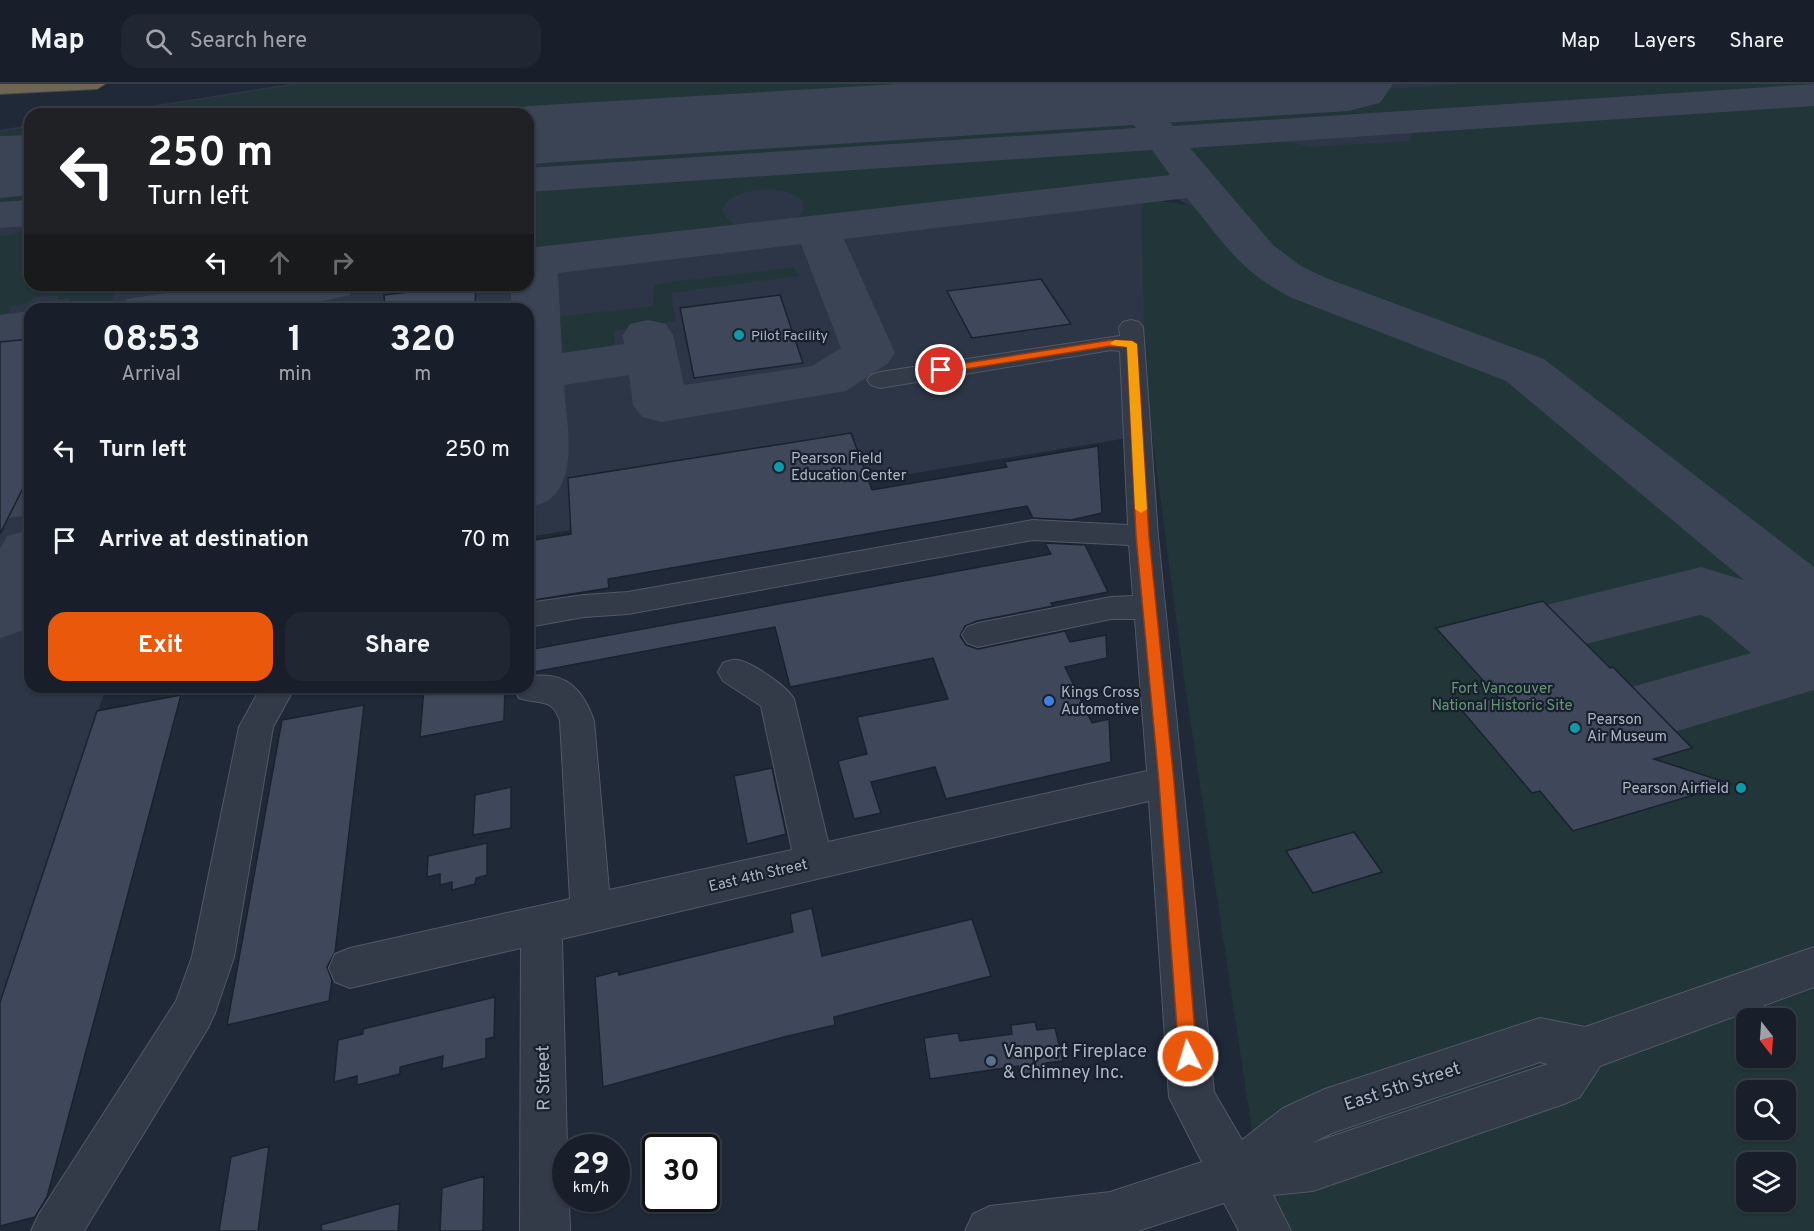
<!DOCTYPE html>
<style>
:root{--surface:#181f2a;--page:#212732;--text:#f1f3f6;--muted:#9fa2a8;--line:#363d47;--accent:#ea580c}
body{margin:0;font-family:Overpass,sans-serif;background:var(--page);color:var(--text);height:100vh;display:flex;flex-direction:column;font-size:22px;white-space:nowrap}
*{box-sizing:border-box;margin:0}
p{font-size:20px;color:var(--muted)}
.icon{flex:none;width:33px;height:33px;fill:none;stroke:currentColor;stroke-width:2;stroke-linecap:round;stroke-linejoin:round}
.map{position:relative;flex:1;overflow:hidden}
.drawer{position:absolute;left:24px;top:219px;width:510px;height:390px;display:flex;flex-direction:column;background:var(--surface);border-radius:18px;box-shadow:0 2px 4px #0004,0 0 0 2px var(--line)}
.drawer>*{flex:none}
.hud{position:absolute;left:24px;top:24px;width:510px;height:183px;border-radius:18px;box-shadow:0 2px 4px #0004,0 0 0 2px var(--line);background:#202124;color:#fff;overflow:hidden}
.needle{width:39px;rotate:163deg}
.controls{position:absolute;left:1736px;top:924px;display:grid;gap:12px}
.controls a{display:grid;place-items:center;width:60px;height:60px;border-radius:12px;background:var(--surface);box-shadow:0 2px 4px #0004,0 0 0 2px var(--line);font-size:30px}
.speed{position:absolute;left:552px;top:1050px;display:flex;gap:12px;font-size:30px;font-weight:700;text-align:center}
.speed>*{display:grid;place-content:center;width:78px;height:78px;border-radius:50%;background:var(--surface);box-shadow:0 2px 4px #0004,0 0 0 2px var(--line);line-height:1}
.speed small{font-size:15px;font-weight:400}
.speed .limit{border:3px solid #111;border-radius:9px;background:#fff;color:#111}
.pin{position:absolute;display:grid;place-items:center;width:51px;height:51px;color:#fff;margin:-26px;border:3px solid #fff;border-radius:50%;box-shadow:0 2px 6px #0007}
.me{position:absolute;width:66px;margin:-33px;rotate:355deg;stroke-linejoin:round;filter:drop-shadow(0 0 4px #0008)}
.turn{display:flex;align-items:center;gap:21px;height:126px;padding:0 24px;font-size:27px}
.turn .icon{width:78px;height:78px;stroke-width:2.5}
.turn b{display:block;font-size:42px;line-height:51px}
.lanes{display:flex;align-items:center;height:57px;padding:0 24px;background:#0003;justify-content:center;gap:30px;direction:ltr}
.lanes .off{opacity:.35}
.eta{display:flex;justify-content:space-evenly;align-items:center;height:102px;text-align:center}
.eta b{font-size:36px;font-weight:700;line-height:42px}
.primary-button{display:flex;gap:12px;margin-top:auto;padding:12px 24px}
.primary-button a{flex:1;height:69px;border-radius:18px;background:var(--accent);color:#fff;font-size:24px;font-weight:700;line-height:69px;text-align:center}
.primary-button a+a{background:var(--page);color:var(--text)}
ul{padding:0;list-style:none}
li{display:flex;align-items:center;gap:18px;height:90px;padding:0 24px}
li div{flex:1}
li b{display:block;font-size:22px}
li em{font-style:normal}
header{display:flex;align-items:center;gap:36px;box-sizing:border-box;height:84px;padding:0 30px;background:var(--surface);border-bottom:2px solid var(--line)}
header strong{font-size:28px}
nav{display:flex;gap:33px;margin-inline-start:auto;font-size:21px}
.search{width:420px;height:54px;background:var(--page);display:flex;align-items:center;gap:15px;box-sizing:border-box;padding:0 21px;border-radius:18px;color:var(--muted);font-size:22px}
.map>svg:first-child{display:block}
.airport{fill:#2d3646}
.green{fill:#223539;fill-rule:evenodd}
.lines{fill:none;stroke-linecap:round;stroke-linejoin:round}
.taxiway{fill:#3a4454;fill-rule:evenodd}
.runway{fill:#3a4454;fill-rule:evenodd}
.building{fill:#3e485a;stroke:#1b222f;stroke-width:1.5}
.minor-casing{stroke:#515866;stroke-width:2}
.highway-casing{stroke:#3e4553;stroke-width:2}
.minor{fill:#333b49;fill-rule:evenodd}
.highway{fill:#6f6550;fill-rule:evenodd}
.route{fill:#ea580c;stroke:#983908;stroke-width:1.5}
.slow{fill:#f59e0b}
.culture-dot{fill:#0f9aa8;stroke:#19202d;stroke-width:2}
.shop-dot{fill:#3f7fe0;stroke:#19202d;stroke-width:2}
.service-dot{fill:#5c6f8a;stroke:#19202d;stroke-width:2}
.labels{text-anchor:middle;stroke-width:4.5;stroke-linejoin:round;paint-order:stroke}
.far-poi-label{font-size:14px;fill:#adb5c5;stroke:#19202d;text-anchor:start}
.poi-label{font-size:15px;fill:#adb5c5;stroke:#19202d;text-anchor:start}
.park-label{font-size:15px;fill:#649673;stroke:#19202d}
.street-label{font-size:15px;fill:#adb5c5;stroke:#19202d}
.near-poi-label{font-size:18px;fill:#adb5c5;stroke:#19202d;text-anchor:start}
.near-street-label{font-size:18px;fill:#adb5c5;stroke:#19202d}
</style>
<header>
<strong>Map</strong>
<div class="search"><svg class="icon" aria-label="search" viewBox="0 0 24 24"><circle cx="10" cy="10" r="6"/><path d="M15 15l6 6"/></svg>Search here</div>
<nav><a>Map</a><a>Layers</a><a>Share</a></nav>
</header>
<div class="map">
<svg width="1814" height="1147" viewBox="0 0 1814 1147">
<rect width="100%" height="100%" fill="#202938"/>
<!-- airport -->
<path class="airport" d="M289,0H1814V24L1249,125L1222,137L1166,110L1142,114L1152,350L528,453V225H30V603H106L0,920V46L30,41V201H528V30H100Z"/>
<!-- green -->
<path class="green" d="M300,0H1231L528,43V30H111Z
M1466,0H1814V7L1201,47C1186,48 1165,48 1156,34L1164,24L1176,18Z
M1814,15V1147H1267L1184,594L1152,350L1144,244L1141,114L1235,128L1181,58L1185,57L1262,52L1311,63L1409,57L1413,45L1423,41ZM1746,934H1785V974H1746ZM1746,1006H1785V1046H1746ZM1746,1078H1785V1118H1746Z
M1103,23C1116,26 1137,28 1141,42L1135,49L1116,53L528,91V59Z
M30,43V73L0,74V48Z
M1142,60C1164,63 1168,74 1181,90L1180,96L528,172V101ZM758,106C773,105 791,105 803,117L804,126C791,146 728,153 722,126C728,111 744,108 758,106Z
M30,89V124L0,126V91Z
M30,144V201H119L110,222L106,225H66L71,214L57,216V211L35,213L28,219L11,222L7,232L27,230L21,238L0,242V152L12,151Z
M794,183L798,192L671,209L676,237L614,247L615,264C603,276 570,282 557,270L556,233L653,222V206L655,201L664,199Z"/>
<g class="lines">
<!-- taxiway -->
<path class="taxiway" d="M1814,0V22L1190,64L1273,161L1301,182L1326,194L1544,275L1814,483V606L1654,654L1628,646L1617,625L1628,604L1751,569L1709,534L1700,531L1566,565L1542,558L1532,540L1542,522L1701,483L1744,496L1506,297L1292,214C1241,189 1222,157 1187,114L844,155L895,269L887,280L846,307L661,338L642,333L633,321L629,291L564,301C566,334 579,392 550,415C545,420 535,421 528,422V225H511V201H528V164L1170,91L1152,66L528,108V84L1136,44L1122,24L1127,16C1154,9 1158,22 1173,42ZM801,160L841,264L812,282L684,301L673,251L666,240L648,236L630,240L623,251L624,260L562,269L558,189Z
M30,116V142L0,144V118Z
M218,201H357L350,211C275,230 196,225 119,225L127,215Z
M30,227V257L0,261V231Z
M30,391V431L0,435V395Z
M30,446V536L24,546L0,554V465L7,452Z"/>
<!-- runway -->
<path class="runway" d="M897,0H1393L1380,19L1348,27L528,80V30H495L528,22Z
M30,51V111L0,114V52Z"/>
</g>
<!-- building -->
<path class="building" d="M1041,195L1071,240L972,254L947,207Z
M468,201H476L475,222L453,225H385L384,211Z
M780,211L803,279L694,294L680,224Z
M30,255V390L0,450V258Z
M851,349L872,406L1007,383L1004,378L1098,362L1102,429L1071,436L1033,434L1027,422L608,495L609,504L528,517V457L571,450L568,394Z
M1045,459L1085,461L1108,508L1051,519L1053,522L977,537L965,542L960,552L966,561L978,565L1065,547L1070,558L1106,551L1107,574L1065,583L1092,639L1109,635L1111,678L946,715L935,683L871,698L881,729L854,735L838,677L867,670L857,633L948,615L933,574L790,603L775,543L528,589V566L1051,470Z
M1543,517L1610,584L1613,583L1692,664L1654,675L1731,700L1573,747L1540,707L1532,709L1459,623L1498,613L1436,544Z
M424,603H505L504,637L420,653Z
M181,611L47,1113L35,1133L0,1142V918L97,627Z
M364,621L335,868L327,883L332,896L329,917L227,941L282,636Z
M772,684L786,750L747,760L734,692Z
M511,703V744L473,751L475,711Z
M1354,748L1382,788L1313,809L1286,767Z
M487,759V791L476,794L475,800L452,806V798L440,801V790L427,793L428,772Z
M812,824L822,872L972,835L991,892L834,933L835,941L784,953L603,1003L595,893L618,887L619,891L793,848L790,830Z
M495,913L494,953L486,955V974L442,985L443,972L400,983V990L357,1001V992L334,998L338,956L363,950V945Z
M1035,938L1037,946L1055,944L1063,977L1046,979L1047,987L1020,991L1018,982L930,995L924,954L958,949L960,957L1012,950L1011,941Z
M269,1062L258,1147H219L231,1073Z
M484,1092L483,1147H440L442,1104Z
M400,1119L398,1147H322L321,1141Z"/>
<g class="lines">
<defs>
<path id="minor" d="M1131,236L1139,238L1143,243L1158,452L1214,1008L1242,1056L1283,1024L1325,1005L1540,934L1585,943L1814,863V903L1600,982L1580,1013L1564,1020L1313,1107L1273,1111L1291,1147H1239L1224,1119L1138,1147H965L973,1130L990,1122L1110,1108L1202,1078L1169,1013L1149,717L562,855L567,1064H566V1114H569L570,1147H520L521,864L350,904L335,898L329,884L335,870L350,864L570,815L560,637C552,613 540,621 519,614L514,605L515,603H528V593C565,586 583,605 594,637L609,806L792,766L761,622L723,597L718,588L723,579C728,577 733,575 738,576C753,579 787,602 794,615L828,758L1147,687L1135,535H1111L978,563L967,559L962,551L967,543L978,539L1111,513L1133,512L1129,461L1033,456L628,530L584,533L528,543V519L584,511L628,508L1033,436L1128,441L1120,267L1111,266L880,304L871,301L867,296L871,291L880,288L1120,252L1119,243L1123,238ZM1540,978L1548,980L1312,1059L1332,1049Z
M261,603H295L273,643L234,873L215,929L208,944L84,1147H31L39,1130L176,917L192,873L239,643Z"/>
<path id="highway" d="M0,0H105L97,5L0,10Z"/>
</defs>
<!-- minor casing -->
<use href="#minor" class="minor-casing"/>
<!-- highway casing -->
<use href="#highway" class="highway-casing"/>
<!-- minor -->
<use href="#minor" class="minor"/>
<!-- highway -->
<use href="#highway" class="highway"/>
</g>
<!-- route -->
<path class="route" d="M1111,256L1132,257L1137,260L1149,452L1174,698L1197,972L1195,979L1188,981L1182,979L1179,972L1159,698L1136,452L1127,263L1111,262L941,289L936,286L941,283Z"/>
<!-- slow -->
<path class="slow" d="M1115,256L1132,257L1137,260L1147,425L1141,429L1135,425L1127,263L1112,261L1110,259Z"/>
<!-- markers -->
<g class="culture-dot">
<circle cx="739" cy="251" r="6"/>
<circle cx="779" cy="383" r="6"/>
<circle cx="1575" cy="644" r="6"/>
<circle cx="1741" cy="704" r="6"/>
</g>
<circle class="shop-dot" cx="1049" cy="617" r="6"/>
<circle class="service-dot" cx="991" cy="977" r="6"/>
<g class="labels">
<!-- far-poi labels -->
<g class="far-poi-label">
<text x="751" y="256">Pilot Facility</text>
</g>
<!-- poi labels -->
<g class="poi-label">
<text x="791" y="379">Pearson Field<tspan x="791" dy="17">Education Center</tspan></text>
<text x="1061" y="613">Kings Cross<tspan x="1061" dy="17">Automotive</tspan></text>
<text x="1587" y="640">Pearson<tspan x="1587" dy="17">Air Museum</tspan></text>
<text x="1729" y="709" text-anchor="end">Pearson Airfield</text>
</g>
<!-- park labels -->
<g class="park-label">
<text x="1502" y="609">Fort Vancouver<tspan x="1502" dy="17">National Historic Site</tspan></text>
</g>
<!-- street labels -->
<g class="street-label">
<text transform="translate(758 791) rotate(-13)" y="5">East 4th Street</text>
</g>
<!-- near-poi labels -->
<g class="near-poi-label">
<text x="1003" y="973">Vanport Fireplace<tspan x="1003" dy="21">&amp; Chimney Inc.</tspan></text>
</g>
<!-- near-street labels -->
<g class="near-street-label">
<text transform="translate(543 994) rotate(-91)" y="6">R Street</text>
<text transform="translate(1402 1002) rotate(-18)" y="6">East 5th Street</text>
</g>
</g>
</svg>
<div class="controls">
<a><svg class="needle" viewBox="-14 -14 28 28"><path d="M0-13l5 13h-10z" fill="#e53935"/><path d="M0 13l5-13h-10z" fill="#9fa2a8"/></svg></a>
<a><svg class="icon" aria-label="search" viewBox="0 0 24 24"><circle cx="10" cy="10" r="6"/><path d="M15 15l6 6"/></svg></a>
<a><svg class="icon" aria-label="layers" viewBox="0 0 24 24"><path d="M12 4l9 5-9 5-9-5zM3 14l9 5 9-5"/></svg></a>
</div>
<div class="speed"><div>29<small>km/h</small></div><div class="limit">30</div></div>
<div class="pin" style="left:941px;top:286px;background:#d93025"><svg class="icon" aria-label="arrive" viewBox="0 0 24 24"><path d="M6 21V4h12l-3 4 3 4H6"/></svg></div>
<svg class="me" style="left:1188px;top:972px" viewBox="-20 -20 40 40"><circle r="17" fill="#ea580c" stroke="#fff" stroke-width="3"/><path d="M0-11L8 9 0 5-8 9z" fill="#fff"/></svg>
<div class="hud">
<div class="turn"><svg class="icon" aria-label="left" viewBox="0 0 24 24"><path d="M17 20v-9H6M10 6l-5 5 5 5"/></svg><div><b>250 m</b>Turn left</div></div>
<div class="lanes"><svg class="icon" aria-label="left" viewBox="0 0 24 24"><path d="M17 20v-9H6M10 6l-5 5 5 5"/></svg><svg class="icon off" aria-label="ahead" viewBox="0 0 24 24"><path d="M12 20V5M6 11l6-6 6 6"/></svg><svg class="icon off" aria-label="right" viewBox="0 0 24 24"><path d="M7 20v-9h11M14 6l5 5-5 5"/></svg></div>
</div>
<section class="drawer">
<div class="eta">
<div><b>08:53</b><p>Arrival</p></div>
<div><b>1</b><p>min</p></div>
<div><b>320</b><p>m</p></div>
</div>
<ul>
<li><svg class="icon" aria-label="left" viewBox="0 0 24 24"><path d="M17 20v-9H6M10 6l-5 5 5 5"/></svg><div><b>Turn left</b></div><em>250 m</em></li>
<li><svg class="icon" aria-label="arrive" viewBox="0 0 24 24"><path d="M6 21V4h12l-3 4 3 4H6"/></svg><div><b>Arrive at destination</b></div><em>70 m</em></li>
</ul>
<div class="primary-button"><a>Exit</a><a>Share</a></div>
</section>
</div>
